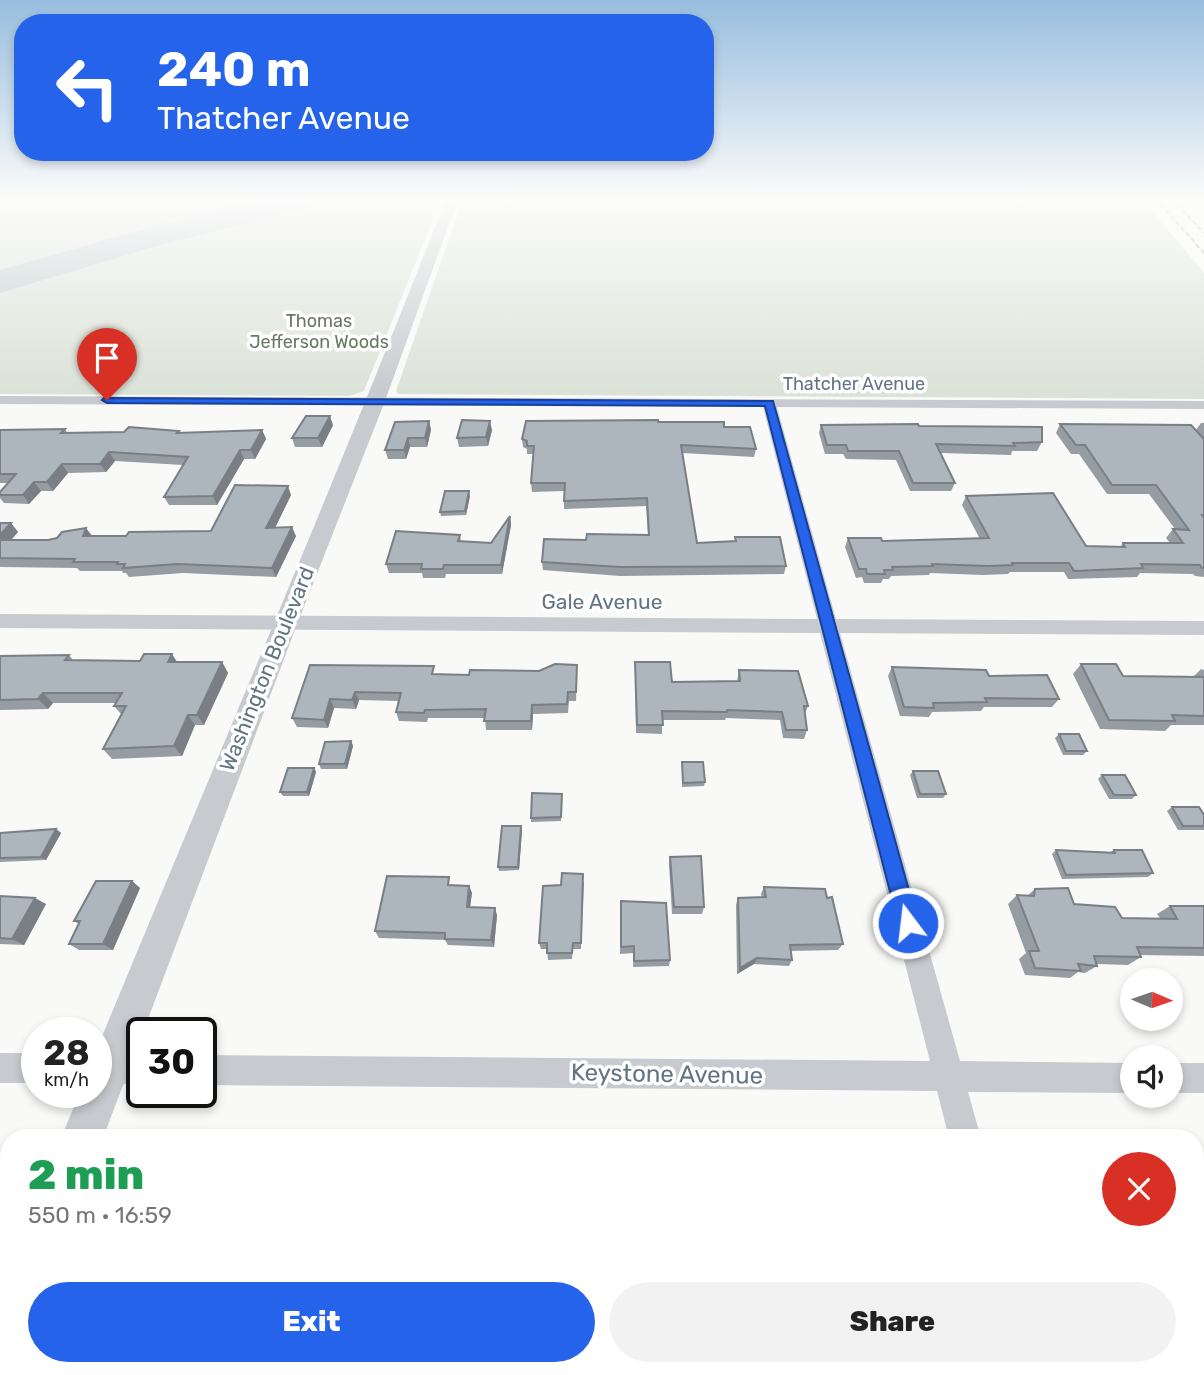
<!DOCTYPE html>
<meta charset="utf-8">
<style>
:root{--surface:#fff;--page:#f2f2f2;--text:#222;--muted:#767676;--accent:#2563eb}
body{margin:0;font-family:Rubik,sans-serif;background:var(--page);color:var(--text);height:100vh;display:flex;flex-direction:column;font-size:26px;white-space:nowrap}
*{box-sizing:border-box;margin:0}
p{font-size:23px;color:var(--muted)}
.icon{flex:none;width:38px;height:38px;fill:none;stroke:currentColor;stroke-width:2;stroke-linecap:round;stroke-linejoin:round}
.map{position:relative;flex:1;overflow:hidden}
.drawer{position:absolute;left:0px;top:1129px;width:1204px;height:247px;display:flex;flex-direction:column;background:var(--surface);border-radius:28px 28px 0 0;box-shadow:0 4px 10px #0003}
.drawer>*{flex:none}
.top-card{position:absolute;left:14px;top:14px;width:700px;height:147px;border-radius:28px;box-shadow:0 4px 10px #0003;background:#2563eb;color:#fff;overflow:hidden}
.needle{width:46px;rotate:92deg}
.fabs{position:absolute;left:1120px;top:968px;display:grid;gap:14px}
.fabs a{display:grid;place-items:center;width:63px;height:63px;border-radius:50%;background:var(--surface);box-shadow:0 4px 10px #0003;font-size:35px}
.speed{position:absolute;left:21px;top:1017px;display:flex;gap:14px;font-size:35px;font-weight:700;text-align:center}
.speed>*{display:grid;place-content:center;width:91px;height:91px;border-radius:50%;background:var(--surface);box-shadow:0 4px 10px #0003;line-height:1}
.speed small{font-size:18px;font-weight:400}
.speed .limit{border:4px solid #111;border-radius:10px;background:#fff;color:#111}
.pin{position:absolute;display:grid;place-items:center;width:60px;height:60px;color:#fff;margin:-72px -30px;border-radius:50% 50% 50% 0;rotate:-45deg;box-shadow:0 0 7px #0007}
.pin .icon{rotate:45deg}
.me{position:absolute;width:77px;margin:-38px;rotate:345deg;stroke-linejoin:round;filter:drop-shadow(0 0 5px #0008)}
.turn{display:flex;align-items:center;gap:24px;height:147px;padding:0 28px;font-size:32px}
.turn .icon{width:91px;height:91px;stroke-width:2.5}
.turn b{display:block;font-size:49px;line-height:60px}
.round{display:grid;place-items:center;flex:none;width:74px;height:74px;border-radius:37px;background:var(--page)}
.overview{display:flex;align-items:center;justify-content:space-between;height:119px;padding:0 28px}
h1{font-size:42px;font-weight:800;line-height:52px;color:#1e9e55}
.cta{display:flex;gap:14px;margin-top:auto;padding:14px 28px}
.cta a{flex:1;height:80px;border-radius:42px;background:var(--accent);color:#fff;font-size:28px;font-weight:800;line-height:80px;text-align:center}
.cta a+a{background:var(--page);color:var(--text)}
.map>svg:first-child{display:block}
.green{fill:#dbe2d7}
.water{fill:#bfcbcf}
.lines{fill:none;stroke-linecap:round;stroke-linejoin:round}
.minor{fill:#c7cbcf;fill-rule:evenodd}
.tertiary{fill:#c7cbcf;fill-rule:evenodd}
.rail{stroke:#a9afb5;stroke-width:2.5;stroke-dasharray:5 2.5;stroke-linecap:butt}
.wall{fill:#959da2}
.shaded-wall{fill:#797f84}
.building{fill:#adb6bc;stroke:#797f84;stroke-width:2}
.route{fill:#2563eb;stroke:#184099;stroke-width:2}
.labels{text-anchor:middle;stroke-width:7;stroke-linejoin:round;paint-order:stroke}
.far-park-label{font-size:18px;fill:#667a62;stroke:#fff}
.far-street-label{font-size:18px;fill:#627584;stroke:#fff}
.street-label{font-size:21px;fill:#627584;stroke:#fff}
.near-street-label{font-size:24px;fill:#627584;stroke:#fff}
</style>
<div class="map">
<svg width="1204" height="1375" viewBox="0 0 1204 1375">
<rect width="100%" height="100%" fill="#f9f9f7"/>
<!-- green -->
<path class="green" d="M0,199H441L364,391L349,396L0,394Z
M463,199H1142L1204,273V399L398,394L396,391Z"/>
<!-- water -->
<path class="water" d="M263,199H344L160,245L0,293V270L123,235Z"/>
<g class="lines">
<!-- minor -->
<path class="minor" d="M0,396L1204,401V409L777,407L836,619L1204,621V635L840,633L960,1061L1132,1063V1093L968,1092L981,1138H949L937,1091L201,1085V1055L930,1061L820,633L0,628V614L817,619L763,407L0,404Z
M0,1053H37V1083H0Z
M102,1054L142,1055V1085L96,1082V1056Z
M1171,1063H1204V1093H1171Z
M1007,1367H1045L1047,1375H1009Z"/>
<!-- tertiary -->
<path class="tertiary" d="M446,199H458L385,401L298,622L103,1138H61L80,1092H96V1051C213,767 334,485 446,199Z
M9,1295V1362L0,1365V1299Z"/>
<!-- rail -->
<path class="rail" d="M1156,199L1204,253
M1172,199L1204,233"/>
</g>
<!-- wall -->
<path class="wall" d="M429,421L431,430L427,447H410L406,459H388L385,450Z
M658,422L724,427L756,449L754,457L682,453L697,543L735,541V537L786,566L784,574L620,576L543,570L542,562L586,540L648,535L646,506L564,509V491L532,492L531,483L533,454H527V449L523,447L522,439Z
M1201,423H1204V577L1195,576L1193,574L1140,573L1137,577L1068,579L1064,572H1010L1008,574L983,575L930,573L929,575L891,576L889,579H883L881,583H864L862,577L856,578L845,547L848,538L882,541L980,539L962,505L966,496L1086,546L1120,547L1123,543H1170L1166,538L1173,529H1175L1149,494H1107L1079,454H1071L1056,433L1060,424L1196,430Z
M333,425L322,447H295L292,438Z
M821,425L919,426L1042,442L1037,451H1012L1011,455L940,453L955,483L951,491H910L896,460L846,459L843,454H825L819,433Z
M65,429L67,433H180L262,430L266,439L255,459H244L217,505H169L164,497L183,465L115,461L106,472L68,473L53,491H41L29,504L4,503L0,498V492L8,483H0V430Z
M492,430L488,446L459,447L457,438Z
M291,495L275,528L296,536L276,577L183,573L129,577L126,573H123L122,571H80L77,568L0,567V523H11L18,532L11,540H48L211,531Z
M470,496L466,515L441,516L440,512Z
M510,516L511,525L502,574H446L445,578H423L422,573H389L386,564L460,535L461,542L491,543Z
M69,655L73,660L222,662L228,673L204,725H195L182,756L112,759L103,749L121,714L114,706L116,703H53L48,709L0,710V656Z
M635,662L672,682L737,681L739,670L808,706L805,714L807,730L804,739L783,738L780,720L726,718L725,720H662V734L636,733Z
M1081,664L1123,676L1193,677L1201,669L1204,670V725H1171L1165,731L1100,729L1073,674Z
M310,665L437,675H469L577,674L576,701H569L568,713L533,714L532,730H486L485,718H428L427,722L399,721L396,712L398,701L359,700L356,709L334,708L328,728L297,727L292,718Z
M892,667L989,676L1059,699L1052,707H984L981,711L932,712L929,717L900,716L888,676Z
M1059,734L1087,751L1083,755H1063L1055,738Z
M351,741L353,746L347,769H321L319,764Z
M682,762L705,782L704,786L682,787Z
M314,768L316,772L309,796H283L280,792Z
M913,771L946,794L943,798H917L910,775Z
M1102,775L1136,795L1132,799H1109L1098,779Z
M562,794L561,821L531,822V818Z
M1172,807L1204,815V830H1178L1167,811Z
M56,829L61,833L46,860L0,862V833Z
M522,830L519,870L499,871L498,867Z
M1056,850L1110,852L1114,850L1153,873L1148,877L1062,879L1052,854Z
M670,857L704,907L702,914H672L669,864Z
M132,881L140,888L113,950H79L69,944L79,924L74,921Z
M584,882L581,949H573L572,959L548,960L547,949H541L539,943L561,885Z
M452,884V885L469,886L472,893L470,907L497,915L494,947L448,945L445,940L379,938L375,931Z
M764,887L827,898L843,944L838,950L791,951L792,960L789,966L754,964L737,974L736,905L738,898H762L761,894Z
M1035,889L1074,904L1122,918H1160L1157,914L1170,906H1204V956L1140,955L1141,957L1128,965L1097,964V966L1085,973L1078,972L1070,978L1025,975L1019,959L1026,953L1008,904L1017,895L1027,896Z
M0,896L46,904L24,945L0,944Z
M621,901L670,960L669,966L633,967L634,953L620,954Z"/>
<!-- shaded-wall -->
<path class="shaded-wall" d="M330,416L333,425L322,447L318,438Z
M429,421L431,430L427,447L425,438Z
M490,421L492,430L488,446L486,437Z
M262,430L266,439L255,459L251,450Z
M408,438L410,447L406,459L404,450Z
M240,450L244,459L217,505L213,496Z
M109,452L115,461L106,472L100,464Z
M62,464L68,473L53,491L47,482Z
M34,482L41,491L29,504L23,495Z
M288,486L291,495L271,536L266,528Z
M469,491L470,496L466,515L465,511Z
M510,516L511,525L502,574L501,565Z
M11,523L18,532L3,549L0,545V535Z
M292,527L296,536L276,577L272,568Z
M86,528L93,537L83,536Z
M172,654L179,665L168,662Z
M222,662L228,673L204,725L197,715Z
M355,692L359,700L356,709L352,700Z
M43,693L53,703L48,709L38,699Z
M330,699L334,708L328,728L324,720Z
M532,705L533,714L532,730L531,721Z
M188,715L195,725L182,756L174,746Z
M351,741L353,746L347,769L345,764Z
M314,768L316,772L309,796L307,792Z
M521,826L522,830L519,870L518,867Z
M56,829L61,833L46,860L41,857Z
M132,881L140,888L113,950L103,944Z
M469,886L472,893L469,914L467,907Z
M35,898L46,904L24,945L12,939Z
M495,908L497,915L494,947L491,940Z
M757,958L754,964L737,974L740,968Z
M137,1367H154L151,1375H134Z"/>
<!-- building -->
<path class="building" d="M306,416H330L318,438H292Z
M462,420L490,421L486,437L457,438Z
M658,420V422H724V427H750L756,449L681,445L697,543L736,541L735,537H780L786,566L620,567L542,562L544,539L586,540L587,534L649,535L647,498L564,501L565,483H531L534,446H527V441L522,439L526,421Z
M429,421L425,438H408L404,450H385L395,422Z
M918,424L919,426L1042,427V442L1013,443L1015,446L936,444L955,483H913L899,451H848L846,445H827L821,425Z
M1060,424L1191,425L1204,439V515H1202L1204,518V568H1202L1200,565L1141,564L1143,568L1074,571L1069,563H1012L1013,565L988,566L932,564L933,566L892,567L893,570H884L885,574H867L866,569H859L848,538H881L882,541L989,538L966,496L1053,493L1086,546L1125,547L1123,543H1183L1173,529L1189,530L1156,485H1112L1085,445H1076Z
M129,427L179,431L177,433L262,430L251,450H240L213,496L164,497L188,457L109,452L100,464H62L47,482H34L23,495H0V492L16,474H0V430L65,429L61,433L124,432Z
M235,485L288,486L266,528L292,527L272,568L177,564L123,568L125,564H117L118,562H73L75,559L0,558V540H48L57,538L62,532L86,528L83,536H126L129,532L211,531Z
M445,491H469L465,511L440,512Z
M510,516L501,565H444L443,569H421L422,564H386L396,531L460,535L458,541L491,543Z
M0,523H11L0,535Z
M144,654H172L168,662H222L197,715H188L174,746L103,749L126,706H114L122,693H43L38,699L0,700V656L69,655L65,660L140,661Z
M635,662H670L672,682L740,681L739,670L798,671L808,706H804L807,730H786L782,712L727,710V712L662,711L663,725H637Z
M555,664L577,665L576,692H568L567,704L532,705L531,721H484L486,709L425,710L424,713L396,712L401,693L355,692L352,700L330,699L324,720L292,718L310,665L434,666L432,674L469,675L470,670L539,671Z
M1081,664H1116L1123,676L1204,677V716L1172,715L1175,721L1109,720Z
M892,667L986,670L989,676L1047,675L1059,699L985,698L987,702L933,703L934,708L904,707Z
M1059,734H1079L1087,751H1066Z
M351,741L345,764H319L325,742Z
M682,762H703L705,782L683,783Z
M288,768H314L307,792H280Z
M913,771H938L946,794H920Z
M1102,775H1125L1136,795H1114Z
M532,793L562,794L561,817L531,818Z
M1172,807H1199L1204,815V826H1183Z
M502,826H521L518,867H498Z
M56,829L41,857L0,858V833Z
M1056,850L1115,853L1114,850H1142L1153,873L1066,875Z
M701,856L704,907H674L670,857Z
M562,873L583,874L581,943H573L572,953H547V943H539L543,886L561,885Z
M387,876L449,877L448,885L469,886L467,907L495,908L491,940L445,939V933L375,931Z
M96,881H132L103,944H69L80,921H74Z
M764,887L825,889L827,898L832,897L843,944L790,945L792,960L757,958L740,968L738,898L766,897Z
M1068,888L1074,904L1115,907L1122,918L1177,919L1170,906H1204V948L1137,947L1141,957L1094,956L1097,966L1078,964L1081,971L1035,968L1029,951H1039L1017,895L1034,896L1035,889Z
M0,896L35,898L12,939L0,938Z
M621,901L666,903L670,960L634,961V946L621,947Z
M1195,1267L1204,1289V1365H1195Z
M65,1367H137L134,1375H63Z"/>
<!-- sky -->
<linearGradient id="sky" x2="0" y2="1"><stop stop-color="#97bdde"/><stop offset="0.51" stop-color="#fcfcfb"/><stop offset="1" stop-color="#fcfcfb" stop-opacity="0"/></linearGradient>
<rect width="1204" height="392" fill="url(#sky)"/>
<!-- route -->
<path class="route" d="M104,398L773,401L918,923L915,931L908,933L901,931L898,923L765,406L107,403L102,400Z"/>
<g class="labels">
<!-- far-park labels -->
<g class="far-park-label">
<text x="319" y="327">Thomas<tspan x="319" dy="21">Jefferson Woods</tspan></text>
</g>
<!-- far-street labels -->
<g class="far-street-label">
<text x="854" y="390">Thatcher Avenue</text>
</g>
<!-- street labels -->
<g class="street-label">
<text x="602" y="609">Gale Avenue</text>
<text transform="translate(267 669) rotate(-68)" y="7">Washington Boulevard</text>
</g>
<!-- near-street labels -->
<g class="near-street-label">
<text transform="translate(667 1074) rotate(1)" y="8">Keystone Avenue</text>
</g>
</g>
</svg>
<div class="fabs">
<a><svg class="needle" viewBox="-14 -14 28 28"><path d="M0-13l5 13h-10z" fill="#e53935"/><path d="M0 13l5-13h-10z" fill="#767676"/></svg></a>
<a><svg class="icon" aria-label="sound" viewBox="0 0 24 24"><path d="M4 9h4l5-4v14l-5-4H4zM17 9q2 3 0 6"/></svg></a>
</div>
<div class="speed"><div>28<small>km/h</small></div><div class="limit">30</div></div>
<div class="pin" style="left:107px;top:400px;background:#d93025"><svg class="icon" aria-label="arrive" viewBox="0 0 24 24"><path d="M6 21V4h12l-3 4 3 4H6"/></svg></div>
<svg class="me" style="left:908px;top:923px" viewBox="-20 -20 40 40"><circle r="17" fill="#2563eb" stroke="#fff" stroke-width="3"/><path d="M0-11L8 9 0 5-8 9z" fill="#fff"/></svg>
<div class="top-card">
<div class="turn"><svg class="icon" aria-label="left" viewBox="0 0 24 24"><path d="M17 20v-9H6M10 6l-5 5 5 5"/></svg><div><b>240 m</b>Thatcher Avenue</div></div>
</div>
<section class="drawer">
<div class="overview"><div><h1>2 min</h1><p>550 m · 16:59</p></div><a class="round" style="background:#d93025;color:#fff"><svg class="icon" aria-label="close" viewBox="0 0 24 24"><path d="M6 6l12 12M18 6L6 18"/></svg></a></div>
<div class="cta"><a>Exit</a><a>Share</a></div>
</section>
</div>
